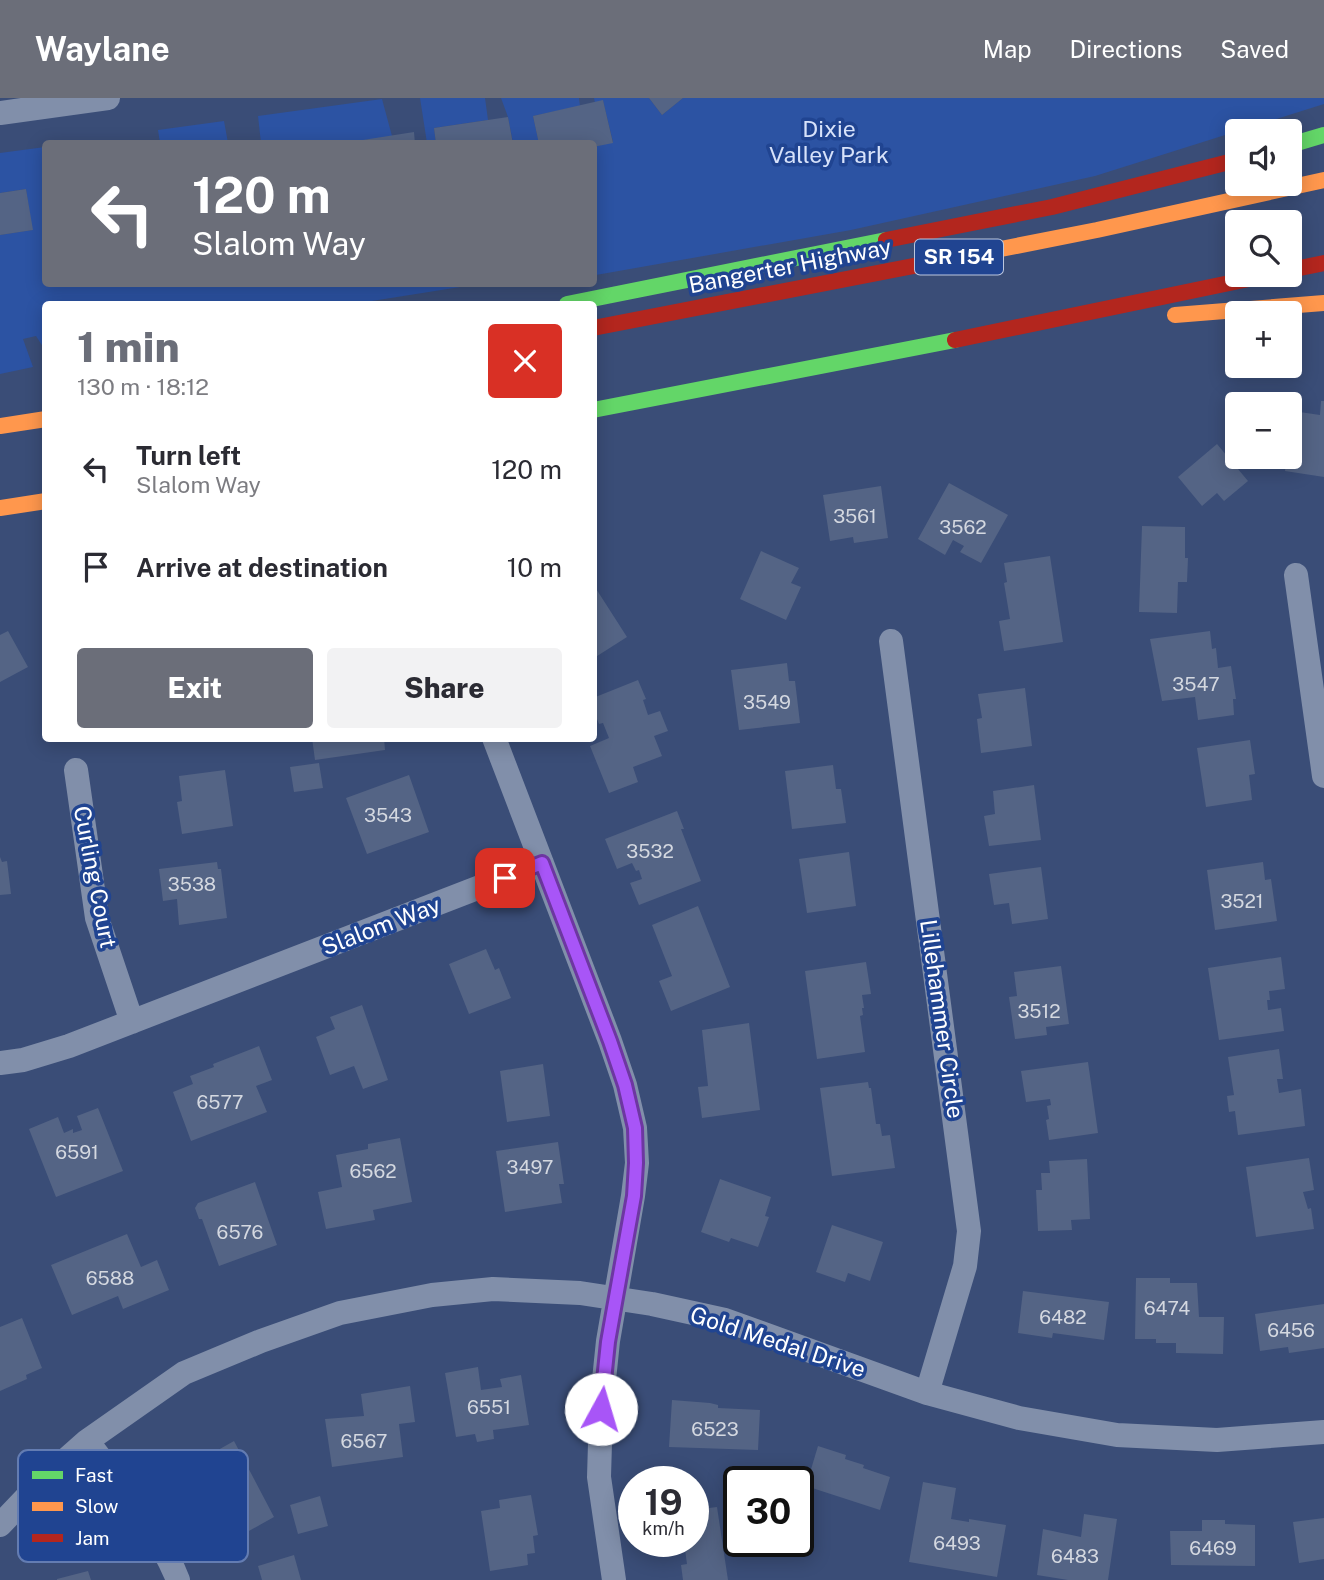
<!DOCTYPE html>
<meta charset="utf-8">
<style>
:root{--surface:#fff;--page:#f2f2f3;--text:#2b2b33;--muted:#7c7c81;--accent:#6b6e79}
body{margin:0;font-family:"Public Sans",sans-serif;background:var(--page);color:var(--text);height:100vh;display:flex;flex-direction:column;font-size:26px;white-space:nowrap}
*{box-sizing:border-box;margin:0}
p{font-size:23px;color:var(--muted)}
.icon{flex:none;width:38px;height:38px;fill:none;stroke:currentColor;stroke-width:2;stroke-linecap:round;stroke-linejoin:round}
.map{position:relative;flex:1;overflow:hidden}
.side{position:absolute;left:42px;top:203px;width:555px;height:441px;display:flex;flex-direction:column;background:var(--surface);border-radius:7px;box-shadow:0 4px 18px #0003}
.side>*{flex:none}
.banner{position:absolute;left:42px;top:42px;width:555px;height:147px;border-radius:7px;box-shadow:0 4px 18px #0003;background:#6b6e79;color:#fff;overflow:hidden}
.tools{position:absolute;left:1225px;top:21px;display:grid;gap:14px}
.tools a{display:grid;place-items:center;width:77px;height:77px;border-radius:7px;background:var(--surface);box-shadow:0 4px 18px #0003;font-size:35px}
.speed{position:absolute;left:618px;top:1368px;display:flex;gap:14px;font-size:35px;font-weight:700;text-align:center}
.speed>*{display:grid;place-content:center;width:91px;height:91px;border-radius:50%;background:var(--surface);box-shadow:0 4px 18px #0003;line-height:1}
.speed small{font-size:18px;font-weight:400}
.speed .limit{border:4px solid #111;border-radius:10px;background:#fff;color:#111}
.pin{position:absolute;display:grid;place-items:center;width:60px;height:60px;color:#fff;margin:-30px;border-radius:14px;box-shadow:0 4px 10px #0006}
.me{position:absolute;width:77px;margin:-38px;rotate:6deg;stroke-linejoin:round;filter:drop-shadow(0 0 5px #0008)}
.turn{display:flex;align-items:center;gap:24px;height:147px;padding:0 35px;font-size:32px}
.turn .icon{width:91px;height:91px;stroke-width:2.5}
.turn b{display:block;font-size:49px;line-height:60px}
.round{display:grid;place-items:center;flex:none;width:74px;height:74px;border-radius:7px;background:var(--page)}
.summary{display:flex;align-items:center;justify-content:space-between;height:119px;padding:0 35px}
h1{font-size:42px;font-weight:800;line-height:52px;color:var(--accent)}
.cta{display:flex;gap:14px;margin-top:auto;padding:14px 35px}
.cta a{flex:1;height:80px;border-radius:7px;background:var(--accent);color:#fff;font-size:28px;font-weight:800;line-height:80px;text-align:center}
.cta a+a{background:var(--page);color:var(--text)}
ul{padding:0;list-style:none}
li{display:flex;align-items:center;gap:21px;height:98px;padding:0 35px}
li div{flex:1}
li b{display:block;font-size:26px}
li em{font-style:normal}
header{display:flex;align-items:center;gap:42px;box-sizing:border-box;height:98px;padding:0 35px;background:var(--accent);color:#fff}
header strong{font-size:33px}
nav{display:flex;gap:38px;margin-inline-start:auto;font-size:24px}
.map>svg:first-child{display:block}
.green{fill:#2c53a3}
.building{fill:#546485}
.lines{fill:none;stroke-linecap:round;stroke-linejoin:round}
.street{stroke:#818faa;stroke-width:24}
.fast{stroke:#63d668;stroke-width:16}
.slow{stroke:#ff974d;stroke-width:16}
.jam{stroke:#b3261e;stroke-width:16}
.route-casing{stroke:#6d37a1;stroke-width:18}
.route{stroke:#a855f7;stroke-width:12}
.labels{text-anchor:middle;stroke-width:7;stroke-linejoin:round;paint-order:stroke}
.number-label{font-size:19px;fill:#d4d8e0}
.shield{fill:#204491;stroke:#bcc7de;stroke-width:2}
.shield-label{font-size:21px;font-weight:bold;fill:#fff}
.park-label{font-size:23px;fill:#d7e2fa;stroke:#204491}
.street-label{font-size:23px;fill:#fff;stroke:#204491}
.key{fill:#204491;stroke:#637cb2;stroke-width:2}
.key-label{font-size:19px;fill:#fff}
</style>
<header>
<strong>Waylane</strong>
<nav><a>Map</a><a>Directions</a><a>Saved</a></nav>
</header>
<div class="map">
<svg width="1324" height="1482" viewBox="0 0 1324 1482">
<rect width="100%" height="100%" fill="#3a4d77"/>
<!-- green -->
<path class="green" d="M420,0H485L488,22L434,30L436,45H427Z
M501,0H579L580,8L533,18L539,45H513L508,19Z
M594,0H649L662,17L683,0H1324V6L1095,78L851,132L596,177L593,173V49L613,44L603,3L595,5Z
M382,1L392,38L340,46L261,45L258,18Z
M224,23L228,45H160L158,32Z
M45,49L46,186H479L353,206H46L45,252L36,238L23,241L33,269L0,276V137L32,132L26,91L0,95V55Z"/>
<!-- building -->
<path class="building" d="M649,0H683L662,17Z
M603,2L613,45L593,49V46H539L533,18Z
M508,19L513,46H436L434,30Z
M414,34L415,46H350V44Z
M26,91L33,132L0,137V95Z
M1321,303H1324V379L1285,373L1287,359H1290L1293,313L1320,317Z
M1217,346L1248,383L1224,403L1217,395L1202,408L1178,379Z
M949,385L1008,417L981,465L960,454L964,448L953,442L945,457L918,441Z
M881,388L888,440L854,445L853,439L830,443L823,397Z
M1142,428L1185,429V460H1188L1187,484H1178L1177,515L1139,514Z
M761,453L799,470L791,485L801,489L786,522L740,501Z
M1050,458L1063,544L1004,553L999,523L1010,521L1004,485L1007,484L1004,465Z
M593,486L627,539L594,560L593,558Z
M8,533L28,569L0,584V537Z
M1210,533L1212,551L1216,550L1218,570L1231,568L1236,601H1233L1234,617L1198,622L1195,599L1162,603L1150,541Z
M787,565L789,583H795L800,625L739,632L731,572Z
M638,582L646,601L643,602L648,617L660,613L668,633L654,638L662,658L633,669L638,684L609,695L590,648L609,640L603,625L599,626L593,611V600Z
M1025,590L1032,648L981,655L977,621L982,620L978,596Z
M312,640H384L385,652L315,662Z
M1250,642L1255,676L1249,677L1252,702L1206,709L1197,650Z
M319,665L323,690L294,694L290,669Z
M833,667L836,691H841L846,725L792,731L785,673Z
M225,672L233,728L182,736L177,704L182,703L179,678Z
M409,677L429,734L367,756L346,700Z
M1034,687L1041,742L989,748L984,718L995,716L993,693Z
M677,713L684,731H681L701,783L639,807L630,785L642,781L639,772L636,773L632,765L617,771L605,741Z
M849,754L856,808L807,815L799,761Z
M0,759L2,764L7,763L11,796L0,797Z
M217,764L218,771H221L227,820L179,827L177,801L163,803L159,771Z
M1263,764L1265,782L1271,781L1277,823L1215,832L1207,772Z
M1041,769L1048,821L1012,826L1009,805L994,807L989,776Z
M698,808L730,889L671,913L659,883L672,878L652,827Z
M486,851L495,872L499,870L511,900L469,916L449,866Z
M1281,859L1285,891L1269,893L1270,902H1267L1268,912L1281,910L1284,933L1219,942L1208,870Z
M866,864L871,896L862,897L864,910H862L863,917L860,918L865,954L817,961L805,873Z
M1061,868L1069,926L1046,929L1047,937L1015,941L1009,899L1017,898L1014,874Z
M362,907L388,982L363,991L354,968L330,977L316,939L335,931L330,919Z
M749,925L760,1012L702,1020L698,989L708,988L702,932Z
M259,948L272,982L256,988L267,1014L191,1043L173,994L193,986L190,978L214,969L213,966Z
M1279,951L1283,981H1277L1279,995L1301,991L1305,1028L1238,1037L1235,1013L1229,1014L1227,998L1234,997L1228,959Z
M1088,964L1098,1035L1049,1042L1046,1022L1049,1021L1047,1008L1051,1007L1050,1001L1026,1004L1021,973Z
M543,966L550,1018L507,1024L500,973Z
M868,984L869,990H871L876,1026H880L882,1038L890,1037L895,1070L832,1078L820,990Z
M98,1010L123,1073L56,1099L29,1031L58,1019L64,1035L73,1031V1035L82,1032L77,1018Z
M400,1040L412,1104L373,1112L375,1122L326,1131L318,1094L342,1089L336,1057L368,1051V1046Z
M558,1044L564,1086H559L562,1105L505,1114L496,1053Z
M1309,1060L1314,1092L1303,1094L1308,1111L1311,1110L1314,1131L1256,1139L1246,1069Z
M1087,1061L1090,1121L1071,1122L1072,1132L1038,1133L1036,1092H1042L1041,1075H1050L1049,1063Z
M720,1081L771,1099L765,1118L769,1119L758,1149L731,1140L729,1144L701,1134Z
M255,1084L277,1147L219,1168L202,1121H199L195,1110L198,1105Z
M832,1127L883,1144L870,1183L848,1175L845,1184L816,1174Z
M127,1136L141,1169L157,1162L169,1192L123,1211L118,1198L72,1217L51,1167Z
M1136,1180H1170V1185H1197L1199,1219H1224L1223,1256L1176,1255V1245H1156V1241H1135Z
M1023,1193L1109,1204L1104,1242L1053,1235L1052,1240L1018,1235Z
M1324,1206V1250L1289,1255L1288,1249L1260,1253L1255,1216Z
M22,1220L42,1270L26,1277L27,1281L0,1293V1229Z
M478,1269L481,1292L502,1289L500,1281L521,1277L529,1327L493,1332L494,1341L477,1344L475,1336L456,1339L445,1275Z
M410,1288L415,1324L399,1326L403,1359L332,1369L325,1321L364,1318L361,1296Z
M672,1302L710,1305L718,1307V1310L760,1312L758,1352L669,1349Z
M234,1343L274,1419L240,1438L215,1392L210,1394L195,1365Z
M818,1348L846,1357L845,1361L864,1367L863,1370L890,1379L880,1412L806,1388Z
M923,1384L956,1390L951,1421L969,1424V1421L1006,1427L997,1479L909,1464Z
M531,1397L538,1437L533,1438L535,1455L527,1456L528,1467L490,1473L481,1413L500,1410L499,1402Z
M320,1398L328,1428L298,1436L290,1407Z
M717,1409L728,1482H683L681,1467L687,1466L684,1444H693V1412Z
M1084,1416L1117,1421L1108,1482H1068L1037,1477L1043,1431L1081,1439Z
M1324,1420V1461L1299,1465L1293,1424Z
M1202,1422H1225V1426L1255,1427V1468L1171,1467L1170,1433H1202Z
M294,1457L301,1482H262L258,1468Z
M88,1473L91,1482H57V1481Z"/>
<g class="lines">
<!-- street -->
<path class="street" d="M0,15L108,0
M1296,477L1324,678
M891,543L969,1133L965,1168L927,1295
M494,640L610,943L625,987L635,1030L637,1065L633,1098L608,1243L601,1311L599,1379L614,1482
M76,672L97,820L132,924
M0,965L23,962L69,948L542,765
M87,1343C118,1383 160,1436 178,1482
M0,1427L43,1382L87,1343L184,1275L261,1243L340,1215L432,1197L493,1191L580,1195L652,1206L725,1222L927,1295L1019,1320L1117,1337L1217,1342L1324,1334"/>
<!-- fast -->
<path class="fast" d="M1290,47L1324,37
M567,206L886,142
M593,312L955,242"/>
<!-- slow -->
<path class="slow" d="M955,160L1097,132L1324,82
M1175,217L1324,205
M0,328L46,321
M0,410L46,403"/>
<!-- jam -->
<path class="jam" d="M886,142L1052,109L1237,62
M1290,172L1324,165
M593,230L955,160
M955,242L1268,177"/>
</g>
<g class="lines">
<defs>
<path id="route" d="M505,780L542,765L610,943L625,987L635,1030L636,1065L634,1098L608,1244L601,1311"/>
</defs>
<!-- route casing -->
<use href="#route" class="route-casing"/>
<!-- route -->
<use href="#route" class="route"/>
</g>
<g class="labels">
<!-- number labels -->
<g class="number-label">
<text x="855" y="425">3561</text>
<text x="963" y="436">3562</text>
<text x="1196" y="593">3547</text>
<text x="767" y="611">3549</text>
<text x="388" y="724">3543</text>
<text x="650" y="760">3532</text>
<text x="192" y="793">3538</text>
<text x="1242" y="810">3521</text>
<text x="1039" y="920">3512</text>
<text x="220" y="1011">6577</text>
<text x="77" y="1061">6591</text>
<text x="530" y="1076">3497</text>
<text x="373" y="1080">6562</text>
<text x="240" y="1141">6576</text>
<text x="110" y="1187">6588</text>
<text x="1167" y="1217">6474</text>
<text x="1063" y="1226">6482</text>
<text x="1291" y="1239">6456</text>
<text x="489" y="1316">6551</text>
<text x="715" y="1338">6523</text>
<text x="364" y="1350">6567</text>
<text x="957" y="1452">6493</text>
<text x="1213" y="1457">6469</text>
<text x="1075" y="1465">6483</text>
</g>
<!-- shield labels -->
<rect class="shield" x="915" y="141.5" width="88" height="35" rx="5"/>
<g class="shield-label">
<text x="959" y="166">SR 154</text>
</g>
<!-- park labels -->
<g class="park-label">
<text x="829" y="39">Dixie<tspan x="829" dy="26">Valley Park</tspan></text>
</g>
<!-- street labels -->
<g class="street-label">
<text transform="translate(790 168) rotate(-11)" y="8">Bangerter Highway</text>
<text transform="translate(95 779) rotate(79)" y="8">Curling Court</text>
<text transform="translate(381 828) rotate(-21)" y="8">Slalom Way</text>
<text transform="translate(942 921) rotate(82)" y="8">Lillehammer Circle</text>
<text transform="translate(778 1244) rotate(18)" y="8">Gold Medal Drive</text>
</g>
</g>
<!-- legend -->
<rect x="18" y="1352" width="230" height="112" rx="10" class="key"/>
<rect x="32" y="1373" width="31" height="8" fill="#63d668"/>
<rect x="32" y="1404" width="31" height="9" fill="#ff974d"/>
<rect x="32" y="1436" width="31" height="8" fill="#b3261e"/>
<g class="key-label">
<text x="75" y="1384">Fast</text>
<text x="75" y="1415">Slow</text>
<text x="75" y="1447">Jam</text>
</g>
</svg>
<div class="tools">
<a><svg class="icon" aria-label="sound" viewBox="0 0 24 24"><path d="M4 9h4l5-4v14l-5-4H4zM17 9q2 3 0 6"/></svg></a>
<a><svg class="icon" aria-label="search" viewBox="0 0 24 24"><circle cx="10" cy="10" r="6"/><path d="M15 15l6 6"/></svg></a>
<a>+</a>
<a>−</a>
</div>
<div class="speed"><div>19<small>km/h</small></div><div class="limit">30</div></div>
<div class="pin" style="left:505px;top:780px;background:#d93025"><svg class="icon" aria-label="arrive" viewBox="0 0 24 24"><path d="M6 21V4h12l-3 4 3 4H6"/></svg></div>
<svg class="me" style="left:601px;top:1311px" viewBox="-20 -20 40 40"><circle r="19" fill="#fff"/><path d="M0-13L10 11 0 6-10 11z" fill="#a855f7"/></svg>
<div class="banner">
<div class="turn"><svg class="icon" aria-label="left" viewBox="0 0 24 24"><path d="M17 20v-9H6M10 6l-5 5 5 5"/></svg><div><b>120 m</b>Slalom Way</div></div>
</div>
<section class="side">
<div class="summary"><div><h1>1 min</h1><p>130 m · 18:12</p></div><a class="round" style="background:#d93025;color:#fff"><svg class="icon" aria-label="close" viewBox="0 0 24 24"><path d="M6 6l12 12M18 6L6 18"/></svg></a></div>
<ul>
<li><svg class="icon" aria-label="left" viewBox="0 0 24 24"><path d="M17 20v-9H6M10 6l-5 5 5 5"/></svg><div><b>Turn left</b><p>Slalom Way</p></div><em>120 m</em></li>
<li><svg class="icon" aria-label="arrive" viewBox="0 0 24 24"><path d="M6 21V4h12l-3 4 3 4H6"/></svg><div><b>Arrive at destination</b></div><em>10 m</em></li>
</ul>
<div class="cta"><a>Exit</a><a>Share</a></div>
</section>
</div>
